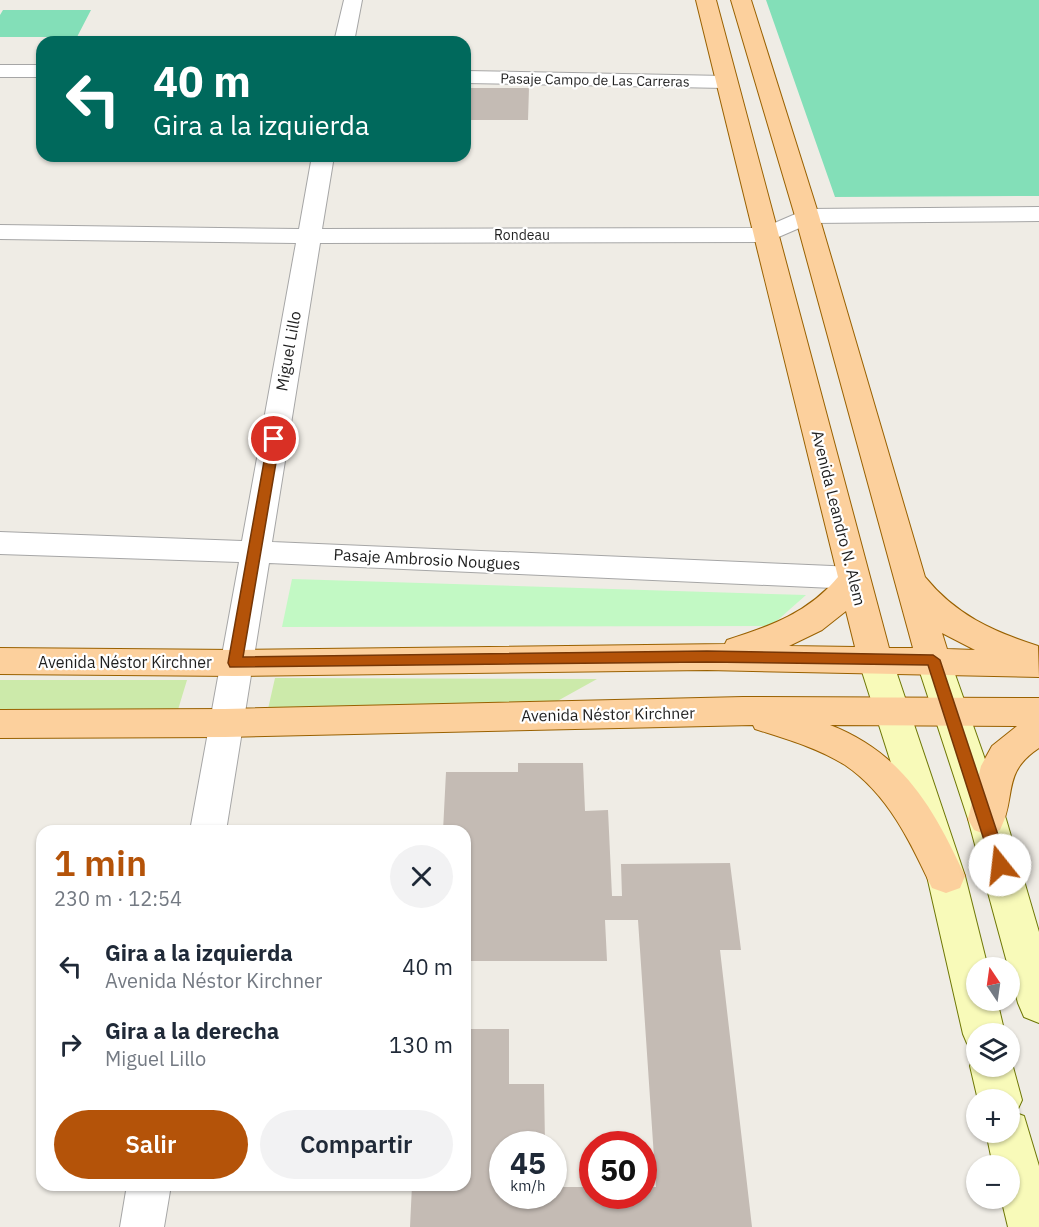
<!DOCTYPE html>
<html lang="es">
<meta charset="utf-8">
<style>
:root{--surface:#fff;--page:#f2f2f3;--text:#1f2937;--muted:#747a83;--accent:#b45309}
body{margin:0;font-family:"IBM Plex Sans",sans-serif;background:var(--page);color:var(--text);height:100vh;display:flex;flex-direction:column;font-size:22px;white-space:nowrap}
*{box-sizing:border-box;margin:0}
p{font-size:20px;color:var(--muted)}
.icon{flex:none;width:33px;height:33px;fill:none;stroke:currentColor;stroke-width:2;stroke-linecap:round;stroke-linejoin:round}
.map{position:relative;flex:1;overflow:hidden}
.side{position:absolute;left:36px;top:825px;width:435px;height:366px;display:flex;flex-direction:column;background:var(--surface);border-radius:18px;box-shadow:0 2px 4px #0004}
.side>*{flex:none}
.guide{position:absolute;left:36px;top:36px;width:435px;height:126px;border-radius:18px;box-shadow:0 2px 4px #0004;background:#00695c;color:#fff;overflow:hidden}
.needle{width:39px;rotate:347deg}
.buttons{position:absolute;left:966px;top:957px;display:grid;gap:12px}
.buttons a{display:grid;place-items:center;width:54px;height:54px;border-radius:50%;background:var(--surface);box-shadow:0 2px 4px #0004;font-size:30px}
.speed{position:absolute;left:489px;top:1131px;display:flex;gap:12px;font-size:30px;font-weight:700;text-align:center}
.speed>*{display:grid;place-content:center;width:78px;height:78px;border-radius:50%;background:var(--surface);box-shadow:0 2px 4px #0004;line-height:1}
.speed small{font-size:15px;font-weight:400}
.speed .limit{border:9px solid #d22;background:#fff;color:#111}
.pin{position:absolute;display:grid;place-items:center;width:51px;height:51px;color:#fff;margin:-26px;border:3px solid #fff;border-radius:50%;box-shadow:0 2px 6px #0007}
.me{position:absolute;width:66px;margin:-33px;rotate:344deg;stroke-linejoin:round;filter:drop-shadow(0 0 4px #0008)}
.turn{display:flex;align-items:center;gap:21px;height:126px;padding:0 18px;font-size:27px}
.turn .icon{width:78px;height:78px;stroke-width:2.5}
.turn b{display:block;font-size:42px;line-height:51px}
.round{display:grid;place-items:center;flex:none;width:63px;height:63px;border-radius:32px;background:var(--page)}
.head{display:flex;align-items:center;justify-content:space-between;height:102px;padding:0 18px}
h1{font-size:36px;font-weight:600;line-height:45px;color:var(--accent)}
.action{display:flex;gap:12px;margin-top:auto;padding:12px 18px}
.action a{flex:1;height:69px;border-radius:36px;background:var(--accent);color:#fff;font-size:24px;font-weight:600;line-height:69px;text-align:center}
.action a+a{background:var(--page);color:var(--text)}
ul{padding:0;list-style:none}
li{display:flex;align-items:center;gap:18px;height:78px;padding:0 18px}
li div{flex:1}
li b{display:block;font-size:22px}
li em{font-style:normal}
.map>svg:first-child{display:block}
.grass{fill:#cceaaa}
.park{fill:#c2f9c4}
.pitch{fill:#83dfb8}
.building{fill:#c4bbb4}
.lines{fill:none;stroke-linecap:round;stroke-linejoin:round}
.street-casing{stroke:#a6a6a6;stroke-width:2}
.secondary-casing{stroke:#6e7705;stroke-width:2}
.primary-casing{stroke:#996100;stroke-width:2}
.street{fill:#fff;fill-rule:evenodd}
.secondary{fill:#f8fab9;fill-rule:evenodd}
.primary{fill:#fcd09d;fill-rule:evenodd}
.route{fill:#b45309;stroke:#753606;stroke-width:1.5}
.labels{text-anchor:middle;stroke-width:4.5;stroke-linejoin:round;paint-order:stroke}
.far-street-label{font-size:14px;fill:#1f1f1f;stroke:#fff}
.street-label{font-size:16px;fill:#1f1f1f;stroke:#fff}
</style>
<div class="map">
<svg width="1039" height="1227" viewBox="0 0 1039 1227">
<rect width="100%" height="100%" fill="#efece5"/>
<!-- grass -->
<path class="grass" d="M275,678L597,679L543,709H268Z
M0,680H187L177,713H0Z"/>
<!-- park -->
<path class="park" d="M292,579L806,595L771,626L282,627Z"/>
<!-- pitch -->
<path class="pitch" d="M766,0H1039V196L835,197Z
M3,10H91L77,37H0V15Z"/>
<!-- building -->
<path class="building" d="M465,88H529L528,120H465Z
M518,763H583L585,811L608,810L612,896H622L621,864L730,863L741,950H720L752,1227H410L412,1185H465V1029H509V1084H544L545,1144H502V1196H554V1187H592V1196H644V1187H656L638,920H605L607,961H465V831H443L446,772H518Z"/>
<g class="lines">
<defs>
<path id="street" d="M344,0H362L354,42H334Z
M0,65H42V77H0Z
M465,71L725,76L732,78L735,82L732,86L725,88L465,83Z
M312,156H334L322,229L763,228L807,209L1039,207V221L811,223L767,242L320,243L272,542L855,567L866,570L870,578L866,586L855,589L269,563L226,831H190L239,562L0,554V532L242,541L296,243L0,239V225L299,229Z
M127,1185H171L164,1227H120Z"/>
<path id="secondary" d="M875,646L887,650L892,659L965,876L988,968H976V1000H997L1005,1034H976V1051L969,1048L963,1034L927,876L858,659L863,650Z
M933,647L945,651L950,660L1006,819L1039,932V1023L1024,1017L1018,1003L968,819L916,660L921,651Z
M976,1052V1066H1010V1056L1022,1100L1016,1113L1024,1116L1039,1166V1227H1008L1001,1198H1010V1166H993L986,1132H1010V1100H978L970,1066Z"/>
<path id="primary" d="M696,0H716L889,648H913L795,216L731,0H751L819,216L925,577C956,615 992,631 1038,646L1039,677L707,670L235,676L0,674V648L235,650L725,644L727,640C771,626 808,613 838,577ZM846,611L855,647L789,646L822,630ZM942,633L975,650L947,649Z
M743,697L1039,698V748C1001,773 1017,796 1000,830L987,835L974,830L968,819L981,766L992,746L1017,726L830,725C903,753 934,809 965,876L960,888L946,893L932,888C911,843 888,794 845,765C818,748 786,739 755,729L753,725L225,737L0,738V710L225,709Z"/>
</defs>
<!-- street casing -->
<use href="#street" class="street-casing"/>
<!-- secondary casing -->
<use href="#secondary" class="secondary-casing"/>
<!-- primary casing -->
<use href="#primary" class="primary-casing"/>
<!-- street -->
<use href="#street" class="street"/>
<!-- secondary -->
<use href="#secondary" class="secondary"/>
<!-- primary -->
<use href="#primary" class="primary"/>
</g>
<!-- route -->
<path class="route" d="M274,435L280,439L243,657L707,651L933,655L940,660L1008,865L1006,870L1000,872L994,870L992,865L928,665L707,662L230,667L228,663L268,439Z"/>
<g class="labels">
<!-- far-street labels -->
<g class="far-street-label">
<text transform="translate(595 80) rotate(1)" y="5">Pasaje Campo de Las Carreras</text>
<text x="522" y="240">Rondeau</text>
</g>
<!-- street labels -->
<g class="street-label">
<text transform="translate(288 351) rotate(-80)" y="6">Miguel Lillo</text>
<text transform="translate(839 518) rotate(76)" y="6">Avenida Leandro N. Alem</text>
<text transform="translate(427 559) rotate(3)" y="6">Pasaje Ambrosio Nougues</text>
<text x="125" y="668">Avenida Néstor Kirchner</text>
<text transform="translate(608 714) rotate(-1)" y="6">Avenida Néstor Kirchner</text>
</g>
</g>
</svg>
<div class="buttons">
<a><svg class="needle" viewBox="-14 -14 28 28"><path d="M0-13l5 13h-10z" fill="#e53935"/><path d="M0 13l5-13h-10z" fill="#747a83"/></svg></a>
<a><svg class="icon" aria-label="layers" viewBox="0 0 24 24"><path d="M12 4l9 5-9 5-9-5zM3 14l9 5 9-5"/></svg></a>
<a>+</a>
<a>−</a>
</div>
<div class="speed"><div>45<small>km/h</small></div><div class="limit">50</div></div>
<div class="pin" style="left:274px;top:439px;background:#d93025"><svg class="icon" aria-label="arrive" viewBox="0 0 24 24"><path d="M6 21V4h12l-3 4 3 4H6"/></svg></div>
<svg class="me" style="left:1000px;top:865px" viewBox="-20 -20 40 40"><circle r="19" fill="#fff"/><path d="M0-13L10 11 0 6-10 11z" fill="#b45309"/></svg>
<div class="guide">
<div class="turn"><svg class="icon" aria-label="left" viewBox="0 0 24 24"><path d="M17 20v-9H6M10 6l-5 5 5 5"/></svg><div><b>40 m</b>Gira a la izquierda</div></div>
</div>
<section class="side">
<div class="head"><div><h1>1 min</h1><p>230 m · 12:54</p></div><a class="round"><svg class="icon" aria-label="close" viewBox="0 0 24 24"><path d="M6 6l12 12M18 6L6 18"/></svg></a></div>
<ul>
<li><svg class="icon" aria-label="left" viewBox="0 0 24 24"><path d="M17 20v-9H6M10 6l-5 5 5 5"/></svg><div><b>Gira a la izquierda</b><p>Avenida Néstor Kirchner</p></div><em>40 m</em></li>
<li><svg class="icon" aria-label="right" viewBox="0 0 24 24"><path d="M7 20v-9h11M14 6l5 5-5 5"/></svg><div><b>Gira a la derecha</b><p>Miguel Lillo</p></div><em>130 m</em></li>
</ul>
<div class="action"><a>Salir</a><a>Compartir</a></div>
</section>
</div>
